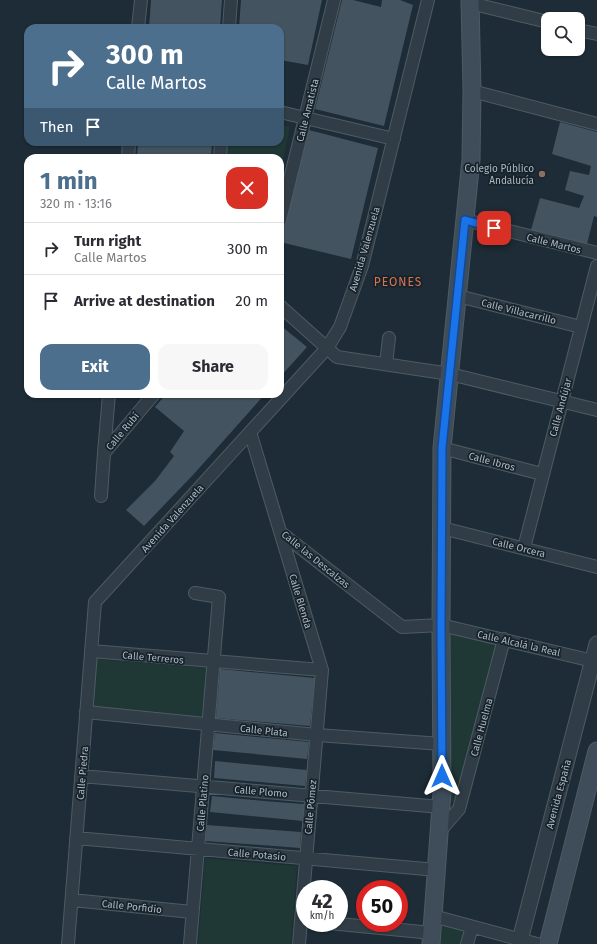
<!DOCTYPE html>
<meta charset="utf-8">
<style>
:root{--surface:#fff;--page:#f7f7f7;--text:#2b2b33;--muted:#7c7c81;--line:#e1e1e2;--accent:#4c6f8e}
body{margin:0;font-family:"Fira Sans",sans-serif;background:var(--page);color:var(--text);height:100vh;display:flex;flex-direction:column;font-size:15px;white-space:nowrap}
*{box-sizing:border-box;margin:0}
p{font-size:13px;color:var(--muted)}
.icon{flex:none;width:22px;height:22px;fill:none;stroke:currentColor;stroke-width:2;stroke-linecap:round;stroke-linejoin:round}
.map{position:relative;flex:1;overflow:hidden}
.side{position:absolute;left:24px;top:154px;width:260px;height:244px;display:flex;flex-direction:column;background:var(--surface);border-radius:12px;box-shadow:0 1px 3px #0004}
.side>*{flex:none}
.top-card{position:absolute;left:24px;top:24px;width:260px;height:122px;border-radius:12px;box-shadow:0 1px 3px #0004;background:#4c6f8e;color:#fff;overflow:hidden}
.fabs{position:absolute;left:541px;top:12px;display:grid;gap:8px}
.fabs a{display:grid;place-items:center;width:44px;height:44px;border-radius:8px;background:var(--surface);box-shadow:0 1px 3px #0004;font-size:20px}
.speed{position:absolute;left:296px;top:880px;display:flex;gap:8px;font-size:20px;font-weight:700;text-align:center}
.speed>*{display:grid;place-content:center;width:52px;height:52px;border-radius:50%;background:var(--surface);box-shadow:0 1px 3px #0004;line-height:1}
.speed small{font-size:10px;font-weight:400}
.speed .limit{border:6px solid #d22;background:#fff;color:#111}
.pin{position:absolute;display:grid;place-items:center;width:34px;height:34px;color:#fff;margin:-17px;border-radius:8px;box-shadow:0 2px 6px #0006}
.me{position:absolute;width:44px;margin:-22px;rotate:0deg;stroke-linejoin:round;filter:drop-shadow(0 0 3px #0008)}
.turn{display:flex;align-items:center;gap:14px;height:84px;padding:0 16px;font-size:18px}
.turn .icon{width:52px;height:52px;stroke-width:2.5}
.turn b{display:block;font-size:28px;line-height:34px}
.then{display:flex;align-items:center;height:38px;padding:0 16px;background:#0003;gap:8px;font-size:15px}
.round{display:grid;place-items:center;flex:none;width:42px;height:42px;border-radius:12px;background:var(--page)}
.head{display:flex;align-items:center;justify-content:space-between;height:68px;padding:0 16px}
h1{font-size:24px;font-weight:700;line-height:30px;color:var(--accent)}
.primary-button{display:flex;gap:8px;margin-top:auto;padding:8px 16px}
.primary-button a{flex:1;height:46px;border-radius:12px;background:var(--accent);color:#fff;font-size:16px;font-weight:700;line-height:46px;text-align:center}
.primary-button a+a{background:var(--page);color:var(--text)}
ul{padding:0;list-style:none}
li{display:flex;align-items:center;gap:12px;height:52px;padding:0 16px;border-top:1px solid var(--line)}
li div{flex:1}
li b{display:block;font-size:15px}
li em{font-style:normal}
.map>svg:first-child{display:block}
.green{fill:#1f3735}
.building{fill:#435460}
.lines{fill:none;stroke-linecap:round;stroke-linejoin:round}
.minor-casing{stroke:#4e5b64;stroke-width:14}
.tertiary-casing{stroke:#4e5b64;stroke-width:17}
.secondary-casing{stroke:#4e5b64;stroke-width:19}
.minor{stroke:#313d46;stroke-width:12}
.tertiary{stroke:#313d46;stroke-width:15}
.secondary{stroke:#3e4d59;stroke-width:17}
.route-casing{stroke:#114b97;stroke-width:10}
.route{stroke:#1a73e8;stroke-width:7}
.education-dot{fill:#8d6e63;stroke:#17222a;stroke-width:1.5}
.labels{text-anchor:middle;stroke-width:3.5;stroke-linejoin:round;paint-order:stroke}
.street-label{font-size:10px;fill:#aab9c4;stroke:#17222a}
.poi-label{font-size:10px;fill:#aab9c4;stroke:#17222a;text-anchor:end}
.quarter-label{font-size:12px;letter-spacing:1px;fill:#d87351;stroke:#17222a}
</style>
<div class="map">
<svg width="597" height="944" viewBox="0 0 597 944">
<rect width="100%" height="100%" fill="#1d2c36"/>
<!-- green -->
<path class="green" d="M280,124L290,127L280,175V158H227L228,142H280Z
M448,630L499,643L461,801L451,802Z
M97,659L208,668L203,718L92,707Z
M205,858L297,866L291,944H198Z
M441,924L468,926L463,944H439Z"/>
<!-- building -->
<path class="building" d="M151,0H222L220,28H149Z
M241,0H322L308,65L280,60V28H239Z
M342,0H353L381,7L382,0H400L413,5L384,126L315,109Z
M560,122L597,132V217L594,216L587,244L531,230L540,198L579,208L584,196L565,190L570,171L589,175L591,166L552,154Z
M309,130L378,148L351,259L280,242Z
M138,142H212L211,158H137Z
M280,325L307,347L280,377Z
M166,394H265L193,475L144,526L126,510L155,481L174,456L170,452L184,431L155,407Z
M220,669L315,678L310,726L216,718Z
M215,733L309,742L307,759L213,750Z
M215,761L307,770L305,786L214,778Z
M212,796L264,801L304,804L303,821L210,812Z
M207,825L301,832L300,848L205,841Z"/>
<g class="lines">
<defs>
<path id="minor" d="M470,3L548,22
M138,28L141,0
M229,28L231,0
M578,30L597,34
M472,91L597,124
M280,112L394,139
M128,158L129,142
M220,158L221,142
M280,220L334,0
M465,220L597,253
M458,296L581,327
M280,306L337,357L450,374L597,410
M386,364L389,338
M250,432L322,670L299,944
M442,448L542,474
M104,453L109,394
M101,496L104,453L154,394
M442,528L597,567
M280,532L402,627L441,625L597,662
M524,548L597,266
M91,651L322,670
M86,712L317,735L442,744
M81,776L441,807
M440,831L459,809L504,639
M76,838L437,870
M72,900L192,912
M433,916L537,944
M329,923L432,933
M68,944L95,602L327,348L340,327L362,266L428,0
M190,944L219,597L195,593
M467,944L472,927"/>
<path id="tertiary" d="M519,944L597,644"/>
<path id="secondary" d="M431,944L442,792L441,625L442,448L471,159L472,91L470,0
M548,944L597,751"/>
</defs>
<!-- minor casing -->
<use href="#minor" class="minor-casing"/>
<!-- tertiary casing -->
<use href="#tertiary" class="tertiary-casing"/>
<!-- secondary casing -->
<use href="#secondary" class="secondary-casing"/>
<!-- minor -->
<use href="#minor" class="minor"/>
<!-- tertiary -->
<use href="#tertiary" class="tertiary"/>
<!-- secondary -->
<use href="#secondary" class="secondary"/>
</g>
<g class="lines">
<defs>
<path id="route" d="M442,776L441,625L442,448L465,220L494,228"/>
</defs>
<!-- route casing -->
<use href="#route" class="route-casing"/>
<!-- route -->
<use href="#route" class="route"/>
</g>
<!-- markers -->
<circle class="education-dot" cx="542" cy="174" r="4"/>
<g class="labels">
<!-- street labels -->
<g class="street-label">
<text transform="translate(307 110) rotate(-76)" y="4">Calle Amatista</text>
<text transform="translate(554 243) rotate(14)" y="4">Calle Martos</text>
<text transform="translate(364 249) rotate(-74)" y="4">Avenida Valenzuela</text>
<text transform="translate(519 311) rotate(14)" y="4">Calle Villacarrillo</text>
<text transform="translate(560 407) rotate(-75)" y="4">Calle Andújar</text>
<text transform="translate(122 431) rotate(-50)" y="4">Calle Rubí</text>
<text transform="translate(492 461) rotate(15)" y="4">Calle Ibros</text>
<text transform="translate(172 518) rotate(-48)" y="4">Avenida Valenzuela</text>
<text transform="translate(519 547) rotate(14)" y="4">Calle Orcera</text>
<text transform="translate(316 559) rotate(39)" y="4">Calle las Descalzas</text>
<text transform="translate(301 601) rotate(73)" y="4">Calle Blenda</text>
<text transform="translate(519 643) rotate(13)" y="4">Calle Alcalá la Real</text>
<text transform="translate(153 657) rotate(5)" y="4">Calle Terreros</text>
<text transform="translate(481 727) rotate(-75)" y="4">Calle Huelma</text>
<text transform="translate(264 730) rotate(6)" y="4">Calle Plata</text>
<text transform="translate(82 773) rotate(-85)" y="4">Calle Piedra</text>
<text transform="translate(261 791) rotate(5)" y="4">Calle Plomo</text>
<text transform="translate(558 794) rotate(-75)" y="4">Avenida España</text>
<text transform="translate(202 803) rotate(-85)" y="4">Calle Platino</text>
<text transform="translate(310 807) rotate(-85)" y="4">Calle Pómez</text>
<text transform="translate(257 854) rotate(5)" y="4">Calle Potasio</text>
<text transform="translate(132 906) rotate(6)" y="4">Calle Porfidio</text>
</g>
<!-- poi labels -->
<g class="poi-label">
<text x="534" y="172">Colegio Público<tspan x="534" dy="12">Andalucía</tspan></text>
</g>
<!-- quarter labels -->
<g class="quarter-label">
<text x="398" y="286">PEONES</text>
</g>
</g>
</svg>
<div class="fabs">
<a><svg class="icon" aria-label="search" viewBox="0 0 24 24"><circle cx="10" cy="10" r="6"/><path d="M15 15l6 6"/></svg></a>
</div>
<div class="speed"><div>42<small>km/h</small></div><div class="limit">50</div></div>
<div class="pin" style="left:494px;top:228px;background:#d93025"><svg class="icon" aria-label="arrive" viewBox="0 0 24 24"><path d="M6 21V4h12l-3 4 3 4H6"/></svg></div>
<svg class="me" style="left:442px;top:776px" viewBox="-20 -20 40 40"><path d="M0-17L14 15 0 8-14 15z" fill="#1a73e8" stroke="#fff" stroke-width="4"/></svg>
<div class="top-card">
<div class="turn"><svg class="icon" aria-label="right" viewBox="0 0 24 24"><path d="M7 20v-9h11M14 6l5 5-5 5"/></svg><div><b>300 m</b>Calle Martos</div></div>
<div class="then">Then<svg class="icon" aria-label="arrive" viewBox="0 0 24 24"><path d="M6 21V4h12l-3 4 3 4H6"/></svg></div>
</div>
<section class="side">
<div class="head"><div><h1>1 min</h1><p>320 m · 13:16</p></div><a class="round" style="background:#d93025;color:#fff"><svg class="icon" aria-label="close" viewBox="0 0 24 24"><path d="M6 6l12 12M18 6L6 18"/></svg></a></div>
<ul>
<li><svg class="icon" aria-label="right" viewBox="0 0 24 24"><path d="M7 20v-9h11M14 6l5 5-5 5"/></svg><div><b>Turn right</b><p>Calle Martos</p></div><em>300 m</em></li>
<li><svg class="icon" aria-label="arrive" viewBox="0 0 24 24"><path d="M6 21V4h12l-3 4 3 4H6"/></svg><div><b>Arrive at destination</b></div><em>20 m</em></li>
</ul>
<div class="primary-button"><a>Exit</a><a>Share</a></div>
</section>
</div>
